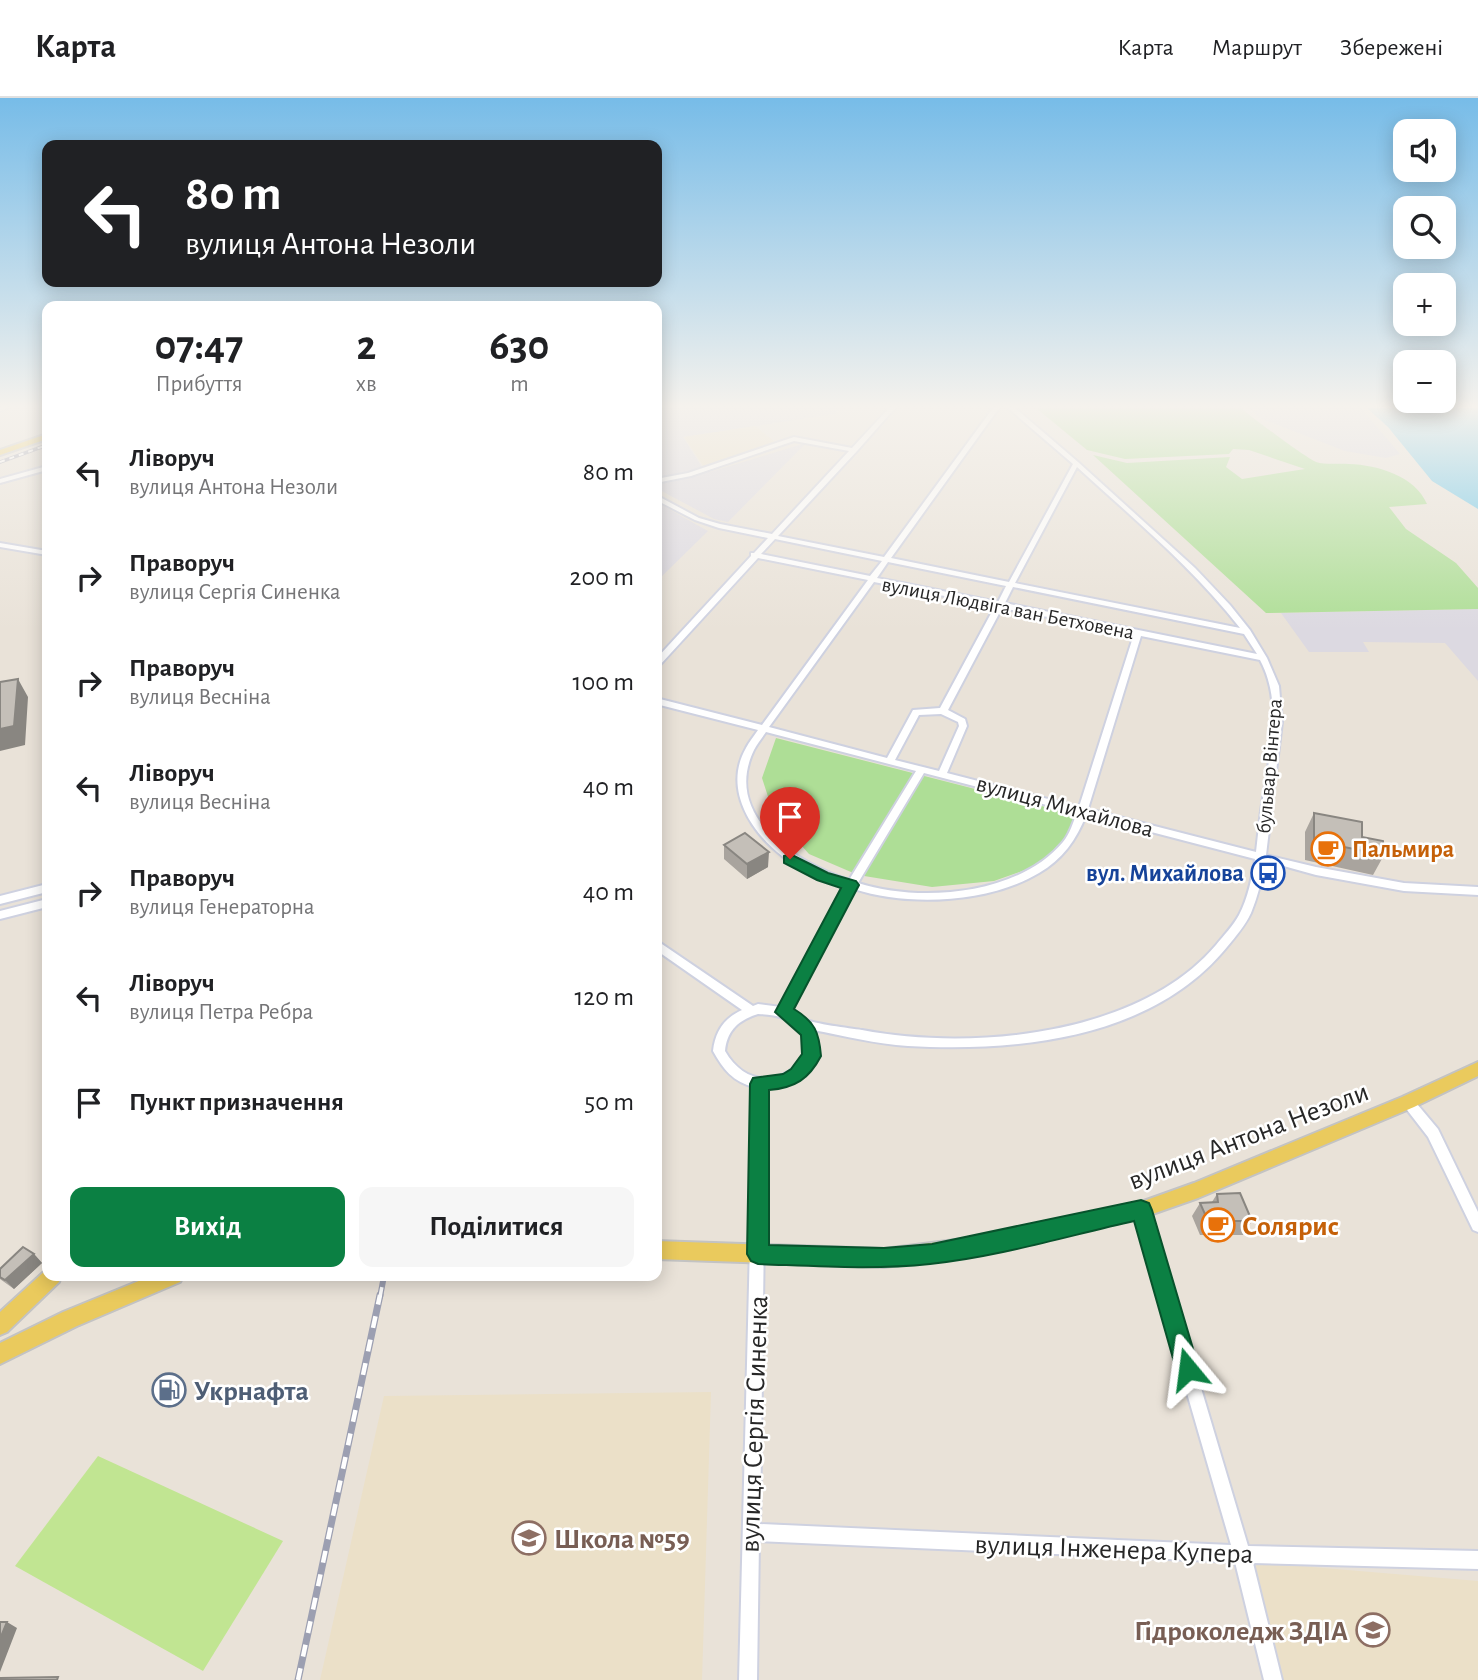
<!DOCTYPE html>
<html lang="uk">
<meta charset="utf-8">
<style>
:root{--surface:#fff;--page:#f6f6f6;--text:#202124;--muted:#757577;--line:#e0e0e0;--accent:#0b8043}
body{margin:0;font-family:"Alegreya Sans",sans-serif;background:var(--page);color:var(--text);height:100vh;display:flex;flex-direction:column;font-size:26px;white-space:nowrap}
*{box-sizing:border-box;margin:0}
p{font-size:23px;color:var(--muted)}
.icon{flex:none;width:38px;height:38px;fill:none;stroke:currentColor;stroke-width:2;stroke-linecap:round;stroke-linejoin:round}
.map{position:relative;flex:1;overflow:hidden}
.sheet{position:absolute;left:42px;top:203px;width:620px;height:980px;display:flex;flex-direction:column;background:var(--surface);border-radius:14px;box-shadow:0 4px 18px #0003}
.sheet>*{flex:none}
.banner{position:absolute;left:42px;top:42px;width:620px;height:147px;border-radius:14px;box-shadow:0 4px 18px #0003;background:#202124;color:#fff;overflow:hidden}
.fabs{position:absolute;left:1393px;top:21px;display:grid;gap:14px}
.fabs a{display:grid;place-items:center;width:63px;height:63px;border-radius:14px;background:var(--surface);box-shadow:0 4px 18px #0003;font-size:35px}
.pin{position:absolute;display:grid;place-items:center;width:60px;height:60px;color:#fff;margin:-72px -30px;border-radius:50% 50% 50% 0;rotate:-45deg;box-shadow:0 0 7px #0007}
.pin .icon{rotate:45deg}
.me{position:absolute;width:77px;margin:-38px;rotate:344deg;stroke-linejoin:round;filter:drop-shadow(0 0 5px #0008)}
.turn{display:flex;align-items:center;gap:24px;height:147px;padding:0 28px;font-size:32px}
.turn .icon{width:91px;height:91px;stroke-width:2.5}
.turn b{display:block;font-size:49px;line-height:60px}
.eta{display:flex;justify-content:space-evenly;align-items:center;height:119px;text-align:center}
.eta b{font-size:42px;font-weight:700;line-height:49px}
.button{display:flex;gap:14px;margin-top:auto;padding:14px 28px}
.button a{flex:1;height:80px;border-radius:14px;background:var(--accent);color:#fff;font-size:28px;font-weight:700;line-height:80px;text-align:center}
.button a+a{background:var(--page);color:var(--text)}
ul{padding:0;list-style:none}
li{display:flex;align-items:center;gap:21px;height:105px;padding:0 28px}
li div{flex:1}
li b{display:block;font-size:26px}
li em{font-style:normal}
header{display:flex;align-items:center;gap:42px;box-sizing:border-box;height:98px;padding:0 35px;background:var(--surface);border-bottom:2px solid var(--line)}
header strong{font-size:33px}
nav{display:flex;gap:38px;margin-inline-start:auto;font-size:24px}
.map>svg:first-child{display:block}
.industrial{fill:#dcd9e1}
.education{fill:#ebe0c8}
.green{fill:#aede96}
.pitch{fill:#c1e592}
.water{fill:#6ec7e8}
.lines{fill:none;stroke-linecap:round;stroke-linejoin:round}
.minor-casing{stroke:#ced1e0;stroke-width:4}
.major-casing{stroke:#c3c3c3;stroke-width:4}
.minor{fill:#fff;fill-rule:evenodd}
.major{fill:#eaca5d;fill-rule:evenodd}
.rail-far2-casing{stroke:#9c9fb1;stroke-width:3.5}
.rail-far1-casing{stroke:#9c9fb1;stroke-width:6}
.rail-casing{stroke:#9c9fb1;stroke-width:7}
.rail-far2{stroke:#fff;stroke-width:2;stroke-dasharray:5;stroke-linecap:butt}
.rail-far1{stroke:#fff;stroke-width:3.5;stroke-dasharray:10;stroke-linecap:butt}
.rail{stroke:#fff;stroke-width:4.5;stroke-dasharray:12;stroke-linecap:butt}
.wall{fill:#a9a49e}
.shaded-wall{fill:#898681}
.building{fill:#c4bfb8;stroke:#898681;stroke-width:2}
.route{fill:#0b8043;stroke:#07532c;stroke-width:2}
.labels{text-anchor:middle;stroke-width:5;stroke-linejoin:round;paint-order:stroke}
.far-street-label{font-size:21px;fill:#272727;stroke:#fff}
.street-label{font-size:24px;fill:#272727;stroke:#fff}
.food-label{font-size:24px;font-weight:bold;fill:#c56008;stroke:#fff;text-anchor:start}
.transit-label{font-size:24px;font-weight:bold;fill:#164399;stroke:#fff;text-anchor:end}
.near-street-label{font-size:28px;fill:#272727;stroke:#fff}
.near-food-label{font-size:28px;font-weight:bold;fill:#c56008;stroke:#fff;text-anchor:start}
.near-service-label{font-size:28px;font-weight:bold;fill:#4e5e75;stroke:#fff;text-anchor:start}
.near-education-label{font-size:28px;font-weight:bold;fill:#785e54;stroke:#fff;text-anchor:start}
</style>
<header>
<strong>Карта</strong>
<nav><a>Карта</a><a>Маршрут</a><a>Збережені</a></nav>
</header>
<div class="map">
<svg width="1478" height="1582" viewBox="0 0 1478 1582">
<rect width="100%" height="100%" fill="#e9e2d8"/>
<!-- industrial -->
<path class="industrial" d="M656,310H839L835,316L827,317L683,339L704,372L710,374L806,345L728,424L714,421L656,390Z
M1249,310H1361L1400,356L1386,360L1345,353L1260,320Z
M656,404L708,433L656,484Z
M1478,511V583L1445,545L1363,544L1369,554H1309L1281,515Z"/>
<!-- education -->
<path class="education" d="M755,328L775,344L704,369L684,339Z
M711,1294L702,1582H320L384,1298Z
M1251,1464L1478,1483V1582H1280Z"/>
<!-- green -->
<path class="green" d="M1036,310H1241C1251,319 1306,360 1316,364C1325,367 1340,365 1349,366C1378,367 1415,378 1427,406L1389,409L1406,431L1456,465L1478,490V511L1266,515L1093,357L1127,365L1230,359L1226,369L1242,381L1305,371L1249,352L1233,351L1229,356L1125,361L1087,352Z
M776,640L1077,717L1066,742L1036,768L994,783L932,789L858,777L809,756L774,717L762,680Z"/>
<!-- pitch -->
<path class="pitch" d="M98,1358L283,1443L203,1573L15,1468Z"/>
<!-- water -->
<path class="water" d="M1367,310H1478V411L1432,383L1388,329Z"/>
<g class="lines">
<defs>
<path id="minor" d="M0,310H7L0,313Z
M42,310H47V314Z
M889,310H895L857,353L778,438L884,459L993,310H999L891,460L1009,484L1073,366L1008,310H1015L1078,364L1195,470L1230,507L1250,532L1267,560L1279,588L1282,624L1266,757L1316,769L1404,785L1478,789V797L1404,793L1316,777L1265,763C1262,781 1258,798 1251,815C1245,828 1236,838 1227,849C1152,941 1018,954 908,948C876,946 845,938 813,932C830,967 797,988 766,990L760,1426L1231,1447L1134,1112L1136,1108L1141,1106L1146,1108L1148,1112L1248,1448L1478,1453V1471L1253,1465L1282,1582H1264L1235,1464L759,1443L757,1582H739L754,989C733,984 723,971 713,953C715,934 724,920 742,912L656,852V842L753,908L758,906L781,909L845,788C823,781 800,773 782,758C750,733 723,690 746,650C749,644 754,638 758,632L656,606V600L762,627L868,482L758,460L659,568H656V561L751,458V455H754L768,440L719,430L695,422L656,402V397L699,420L720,426L772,436L849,353L794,343L691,378L656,385V381L688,375L794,339L852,350ZM1077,369C1133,420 1193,470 1240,530L1015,485ZM775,441L882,463L870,478L761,456ZM888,464L1006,488L998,504L877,480ZM874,484L995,508L940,610L913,612L887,660L769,629ZM1013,489L1244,536L1257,556L1005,505ZM1002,510L1134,536L1079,709L947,675L967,628L965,621L948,612ZM1141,538L1260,562C1283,605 1270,654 1263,700C1260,718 1258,736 1256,754L1088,711ZM941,616L958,624L959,628L939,673L895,662L919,617ZM766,634L916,673L849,782C796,765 722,718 754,652C757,646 762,640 766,634ZM924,675L1077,715C1073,724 1070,736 1063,744C1019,797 920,805 858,785ZM1086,717L1255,761C1252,780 1248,800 1239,817C1233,828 1224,837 1216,847C1139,938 972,953 862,932C849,930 814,926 804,921C800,918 796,915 791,913L854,791C909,809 989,805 1039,775C1062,762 1077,741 1086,717ZM758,916C787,917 806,925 806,957C782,989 745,988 725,953C727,932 739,922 758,916Z
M47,368V372L0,385V381Z
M0,445L47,453V457L0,449Z
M47,786V794L0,806V798Z
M47,801V809L0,821V813Z
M1408,999L1412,1000L1438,1031L1478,1114V1134L1473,1132L1428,1039L1404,1008L1402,1004L1404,1000Z"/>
<path id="major" d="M47,336V341L0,357V352Z
M1478,964V978L1414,1009L1198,1100L1141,1120L979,1157L884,1169L656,1161V1143L884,1151L979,1139L1141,1104L1194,1085L1402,999Z
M47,1171V1178H61L59,1184L7,1234L0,1237V1214Z
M151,1178H183L180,1184L77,1228L0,1266V1245L63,1214Z"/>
</defs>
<!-- minor casing -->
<use href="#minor" class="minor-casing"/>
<!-- major casing -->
<use href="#major" class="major-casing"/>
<!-- minor -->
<use href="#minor" class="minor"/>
<!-- major -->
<use href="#major" class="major"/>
<defs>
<path id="rail-far2" d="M0,364L47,347"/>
<path id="rail-far1" d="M380,1199L384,1178"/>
<path id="rail" d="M298,1582L380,1197"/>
</defs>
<!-- rail-far2 casing -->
<use href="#rail-far2" class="rail-far2-casing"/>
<!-- rail-far1 casing -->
<use href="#rail-far1" class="rail-far1-casing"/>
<!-- rail casing -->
<use href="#rail" class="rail-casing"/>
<!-- rail-far2 -->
<use href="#rail-far2" class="rail-far2"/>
<!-- rail-far1 -->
<use href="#rail-far1" class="rail-far1"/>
<!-- rail -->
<use href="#rail" class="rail"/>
</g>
<!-- wall -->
<path class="wall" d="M1314,715L1362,739L1384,757L1373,777L1305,762V734Z
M724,747L768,769L747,781L724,761Z
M1217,1096L1252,1123L1243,1137H1200L1192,1118L1200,1105L1212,1104Z
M34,1156L42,1165L14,1191L0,1181V1171Z"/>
<!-- shaded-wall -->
<path class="shaded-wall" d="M18,581L28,599L25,647L0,653V631Z
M769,754L768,769L747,781V766Z
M34,1156L42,1165L14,1191L5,1182Z
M7,1524L17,1530L0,1574V1541Z"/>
<!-- building -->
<path class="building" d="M18,581L14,628L0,631V584Z
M1314,715L1362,724V739L1383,743L1384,757L1314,743Z
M745,735L769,754L747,766L724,747Z
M1240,1095L1252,1123H1208L1200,1105L1218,1104L1217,1096Z
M23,1149L34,1156L5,1182L0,1179V1171Z
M0,1524H7L0,1541Z
M58,1579L57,1582H0V1580Z"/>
<!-- sky -->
<linearGradient id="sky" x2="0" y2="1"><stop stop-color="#77bce8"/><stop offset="0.58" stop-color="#f5f2ed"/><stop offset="1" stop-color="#f5f2ed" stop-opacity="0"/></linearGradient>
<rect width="1478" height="532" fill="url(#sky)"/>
<!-- route -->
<path class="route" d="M790,756L828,775L856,783L859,787L794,911C815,924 819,934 821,958C809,981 795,990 769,992V1147L884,1150L932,1146L1141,1102L1149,1105L1152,1112L1199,1271L1196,1279L1188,1282L1180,1279L1176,1271L1134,1123C1067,1138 998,1159 930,1166C873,1172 815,1168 758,1166L751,1163L747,1156L750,986L753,980L783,976L791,971L802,956L801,937L775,914L841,790L817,782L784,765V758Z"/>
<!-- icons -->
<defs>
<symbol id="cafe-ring" viewBox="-11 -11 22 22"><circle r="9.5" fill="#fff" stroke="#e8710a" stroke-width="1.5"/><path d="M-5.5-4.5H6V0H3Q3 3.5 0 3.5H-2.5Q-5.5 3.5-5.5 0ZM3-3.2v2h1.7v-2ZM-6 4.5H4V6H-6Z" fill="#e8710a"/></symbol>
<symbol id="bus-ring" viewBox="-11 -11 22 22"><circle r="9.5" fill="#fff" stroke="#1a4fb4" stroke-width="1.5"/><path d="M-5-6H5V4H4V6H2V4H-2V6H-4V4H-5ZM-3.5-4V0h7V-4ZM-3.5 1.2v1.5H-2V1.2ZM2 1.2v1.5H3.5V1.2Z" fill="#1a4fb4"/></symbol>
<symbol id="fuel-ring" viewBox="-11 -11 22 22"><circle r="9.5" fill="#fff" stroke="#5c6f8a" stroke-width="1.5"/><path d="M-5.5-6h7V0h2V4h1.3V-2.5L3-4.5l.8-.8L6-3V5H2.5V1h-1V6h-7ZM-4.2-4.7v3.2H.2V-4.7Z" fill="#5c6f8a"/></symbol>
<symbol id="school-ring" viewBox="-11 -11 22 22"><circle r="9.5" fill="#fff" stroke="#8d6e63" stroke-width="1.5"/><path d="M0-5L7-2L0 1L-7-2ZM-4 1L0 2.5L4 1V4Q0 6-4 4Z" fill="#8d6e63"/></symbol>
<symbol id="university-ring" viewBox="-11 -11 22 22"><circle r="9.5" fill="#fff" stroke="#8d6e63" stroke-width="1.5"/><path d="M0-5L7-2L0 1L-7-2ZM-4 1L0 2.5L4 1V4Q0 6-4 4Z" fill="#8d6e63"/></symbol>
</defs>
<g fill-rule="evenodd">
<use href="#cafe-ring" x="1309" y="732" width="38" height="38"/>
<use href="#bus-ring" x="1249" y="756" width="38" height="38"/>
<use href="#cafe-ring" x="1199" y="1108" width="38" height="38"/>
<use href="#fuel-ring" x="150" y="1273" width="38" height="38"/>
<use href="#school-ring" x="510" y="1421" width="38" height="38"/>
<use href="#university-ring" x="1354" y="1513" width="38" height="38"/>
</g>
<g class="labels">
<!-- far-street labels -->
<g class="far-street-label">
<text transform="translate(1008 510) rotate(11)" y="7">вулиця Людвіга ван Бетховена</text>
<text transform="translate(1269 668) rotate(-85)" y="7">бульвар Вінтера</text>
</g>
<!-- street labels -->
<g class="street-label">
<text transform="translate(1065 708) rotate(15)" y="8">вулиця Михайлова</text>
</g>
<!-- food labels -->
<g class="food-label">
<text x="1352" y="759">Пальмира</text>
</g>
<!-- transit labels -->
<g class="transit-label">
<text x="1244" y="783">вул. Михайлова</text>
</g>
<!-- near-street labels -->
<g class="near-street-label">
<text transform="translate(1248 1037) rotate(-21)" y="10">вулиця Антона Незоли</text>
<text transform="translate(753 1326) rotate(-88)" y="10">вулиця Сергія Синенка</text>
<text transform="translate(1114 1450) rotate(2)" y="10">вулиця Інженера Купера</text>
</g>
<!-- near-food labels -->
<g class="near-food-label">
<text x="1242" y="1137">Солярис</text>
</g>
<!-- near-service labels -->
<g class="near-service-label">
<text x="194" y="1302">Укрнафта</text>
</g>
<!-- near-education labels -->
<g class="near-education-label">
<text x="554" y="1450">Школа №59</text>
<text x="1348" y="1542" text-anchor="end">Гідроколедж ЗДIА</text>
</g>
</g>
</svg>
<div class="fabs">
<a><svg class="icon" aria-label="sound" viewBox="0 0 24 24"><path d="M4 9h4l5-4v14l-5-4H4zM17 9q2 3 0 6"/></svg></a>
<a><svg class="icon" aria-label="search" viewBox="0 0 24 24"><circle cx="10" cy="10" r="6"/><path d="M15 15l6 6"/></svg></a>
<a>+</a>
<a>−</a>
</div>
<div class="pin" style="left:790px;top:761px;background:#d93025"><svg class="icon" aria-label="arrive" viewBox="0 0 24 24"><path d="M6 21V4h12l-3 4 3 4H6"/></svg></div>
<svg class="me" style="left:1188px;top:1271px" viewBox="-20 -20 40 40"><path d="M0-17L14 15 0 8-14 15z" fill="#0b8043" stroke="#fff" stroke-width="4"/></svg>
<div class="banner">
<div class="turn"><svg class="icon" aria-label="left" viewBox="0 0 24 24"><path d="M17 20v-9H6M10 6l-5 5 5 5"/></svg><div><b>80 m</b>вулиця Антона Незоли</div></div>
</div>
<section class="sheet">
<div class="eta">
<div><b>07:47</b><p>Прибуття</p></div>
<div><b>2</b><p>хв</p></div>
<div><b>630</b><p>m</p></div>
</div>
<ul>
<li><svg class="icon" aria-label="left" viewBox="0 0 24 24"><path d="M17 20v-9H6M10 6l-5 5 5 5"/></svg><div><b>Ліворуч</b><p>вулиця Антона Незоли</p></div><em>80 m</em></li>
<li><svg class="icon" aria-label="right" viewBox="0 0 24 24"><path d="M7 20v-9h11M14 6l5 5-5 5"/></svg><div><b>Праворуч</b><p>вулиця Сергія Синенка</p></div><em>200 m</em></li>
<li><svg class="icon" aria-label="right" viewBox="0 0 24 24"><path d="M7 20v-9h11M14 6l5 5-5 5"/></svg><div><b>Праворуч</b><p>вулиця Весніна</p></div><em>100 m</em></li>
<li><svg class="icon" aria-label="left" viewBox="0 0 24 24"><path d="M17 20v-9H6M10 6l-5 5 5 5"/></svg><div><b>Ліворуч</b><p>вулиця Весніна</p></div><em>40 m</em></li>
<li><svg class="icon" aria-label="right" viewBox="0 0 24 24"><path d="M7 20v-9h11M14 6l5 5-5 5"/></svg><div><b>Праворуч</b><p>вулиця Генераторна</p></div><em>40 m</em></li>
<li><svg class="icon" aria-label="left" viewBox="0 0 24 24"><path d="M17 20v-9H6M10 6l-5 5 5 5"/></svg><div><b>Ліворуч</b><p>вулиця Петра Ребра</p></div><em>120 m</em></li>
<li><svg class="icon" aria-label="arrive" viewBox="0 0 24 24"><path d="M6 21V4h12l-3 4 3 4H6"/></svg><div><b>Пункт призначення</b></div><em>50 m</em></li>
</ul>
<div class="button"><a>Вихід</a><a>Поділитися</a></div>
</section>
</div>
